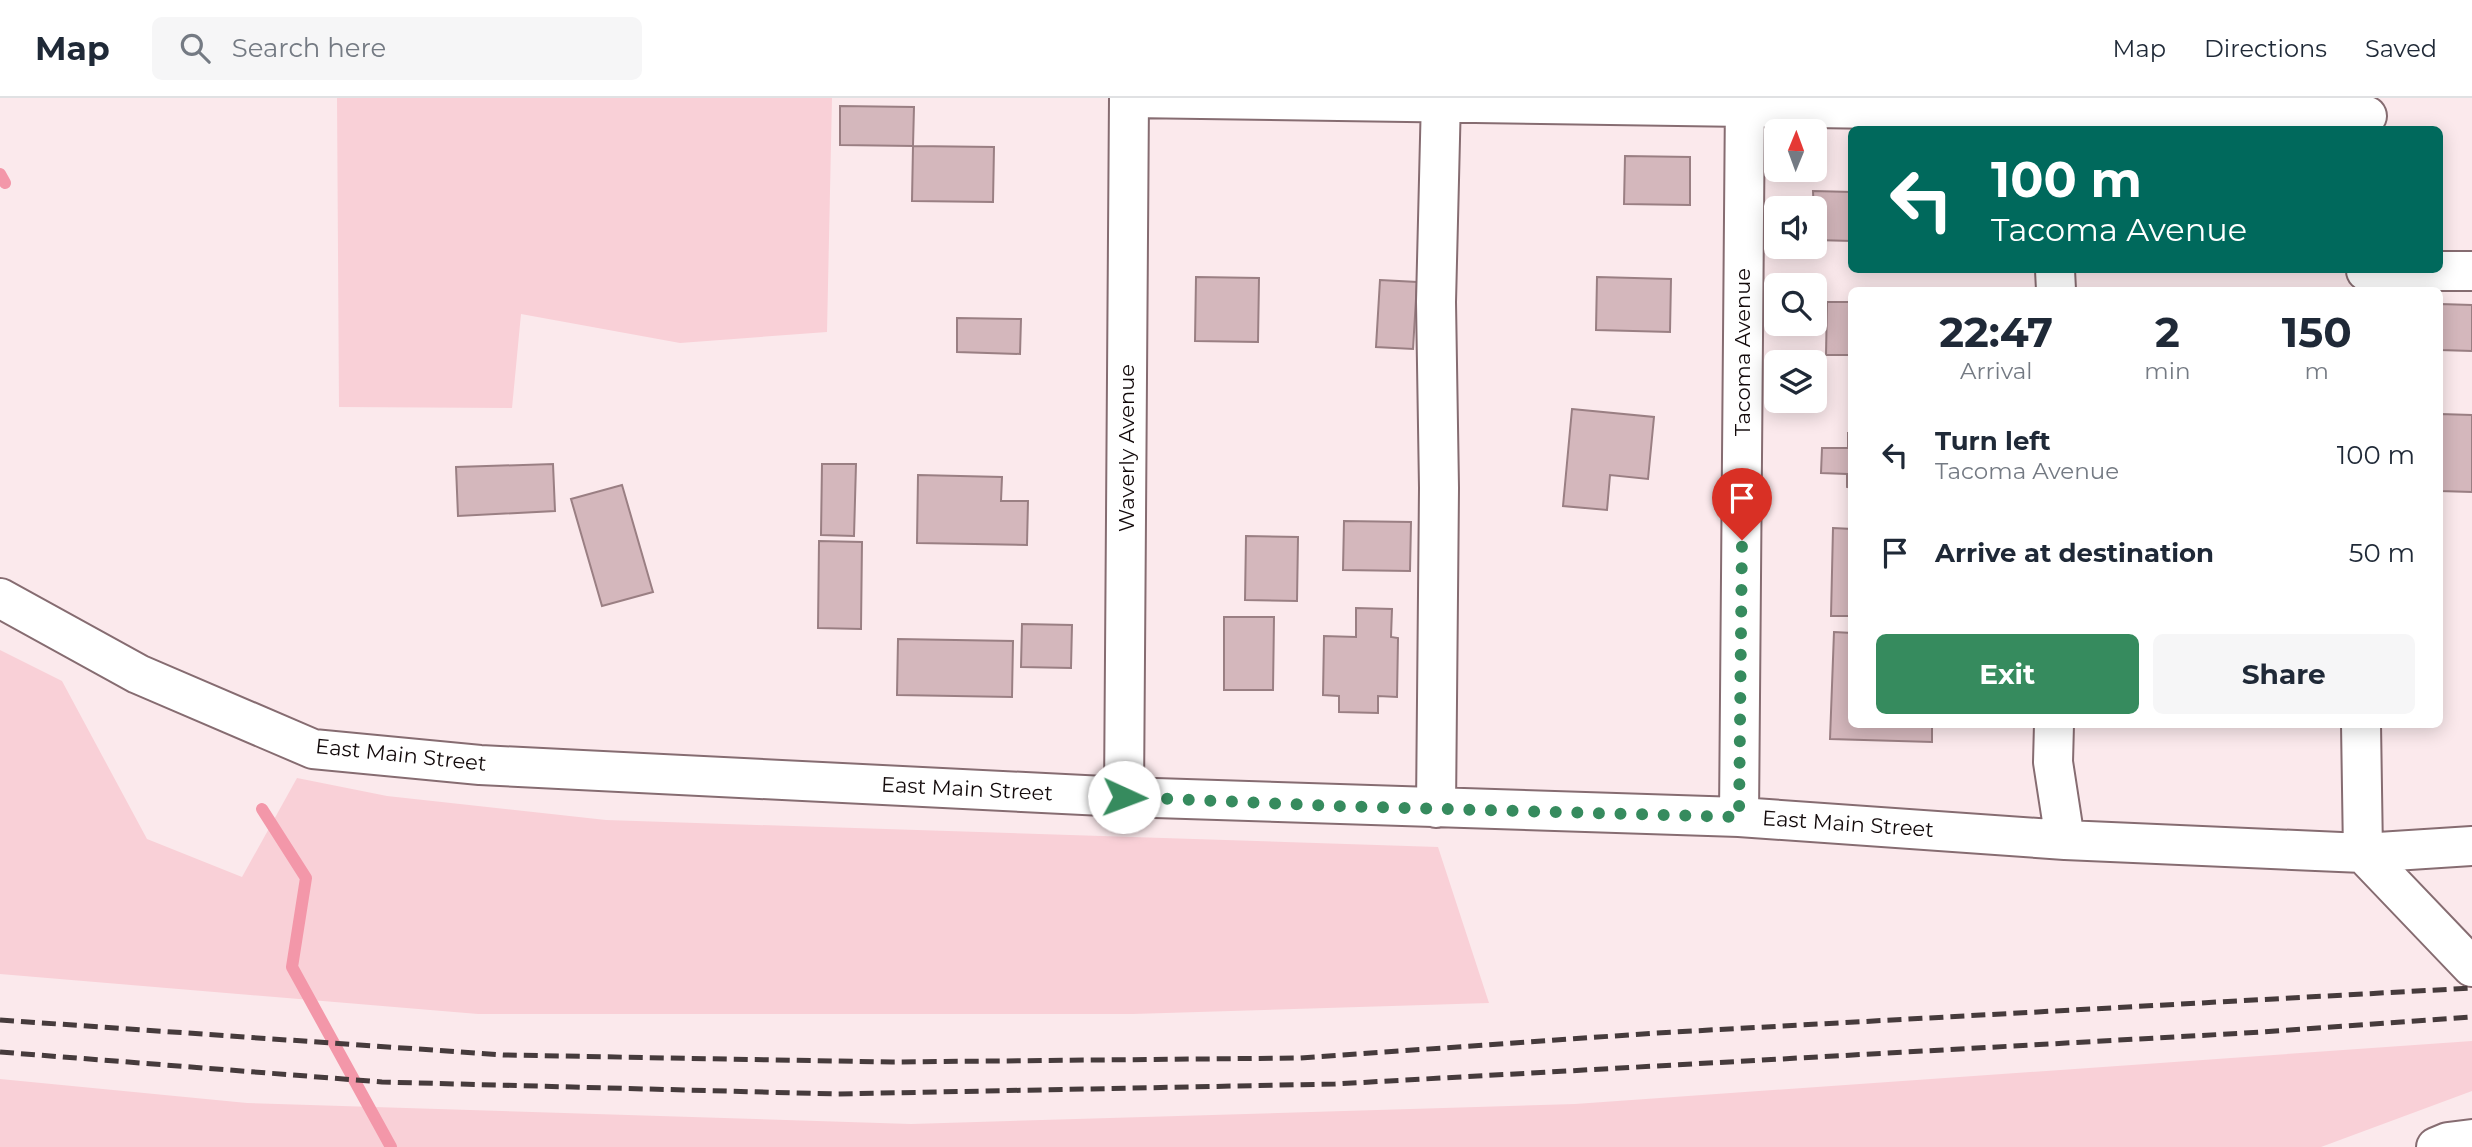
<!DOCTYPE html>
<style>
:root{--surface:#fff;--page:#f6f6f7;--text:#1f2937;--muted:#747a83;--line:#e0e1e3;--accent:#368b5e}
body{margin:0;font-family:Montserrat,sans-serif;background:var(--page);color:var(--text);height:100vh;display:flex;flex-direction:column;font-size:26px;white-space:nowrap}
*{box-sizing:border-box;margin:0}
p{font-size:23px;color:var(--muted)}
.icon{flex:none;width:38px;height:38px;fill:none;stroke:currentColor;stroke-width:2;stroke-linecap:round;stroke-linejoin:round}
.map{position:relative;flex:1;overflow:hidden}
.sheet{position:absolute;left:1848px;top:189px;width:595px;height:441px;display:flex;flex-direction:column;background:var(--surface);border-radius:10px;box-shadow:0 4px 18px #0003}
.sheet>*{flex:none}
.top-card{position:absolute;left:1848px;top:28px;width:595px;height:147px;border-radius:10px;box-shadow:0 4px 18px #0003;background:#00695c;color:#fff;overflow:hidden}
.needle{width:46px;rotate:1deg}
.tools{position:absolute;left:1764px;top:21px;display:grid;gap:14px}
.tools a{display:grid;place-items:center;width:63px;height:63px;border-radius:10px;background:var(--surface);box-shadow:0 4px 18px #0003;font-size:35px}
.pin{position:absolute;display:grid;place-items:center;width:60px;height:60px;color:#fff;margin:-72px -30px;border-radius:50% 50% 50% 0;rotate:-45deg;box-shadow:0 0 7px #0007}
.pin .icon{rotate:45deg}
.me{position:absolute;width:77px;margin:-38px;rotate:92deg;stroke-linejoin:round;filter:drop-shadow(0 0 5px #0008)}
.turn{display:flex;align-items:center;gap:24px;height:147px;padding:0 28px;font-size:32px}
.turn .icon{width:91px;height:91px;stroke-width:2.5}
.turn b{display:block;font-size:49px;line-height:60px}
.eta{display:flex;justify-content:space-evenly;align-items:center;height:119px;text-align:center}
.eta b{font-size:42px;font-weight:700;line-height:49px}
.action{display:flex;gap:14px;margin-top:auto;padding:14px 28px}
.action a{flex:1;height:80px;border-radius:10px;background:var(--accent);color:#fff;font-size:28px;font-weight:700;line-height:80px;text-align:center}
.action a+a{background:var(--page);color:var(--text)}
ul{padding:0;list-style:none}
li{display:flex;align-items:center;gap:21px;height:98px;padding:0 28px}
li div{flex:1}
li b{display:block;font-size:26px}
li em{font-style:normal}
header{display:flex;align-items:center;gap:42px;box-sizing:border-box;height:98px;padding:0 35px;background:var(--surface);border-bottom:2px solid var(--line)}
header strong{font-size:33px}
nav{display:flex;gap:38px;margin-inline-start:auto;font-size:24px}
.search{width:490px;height:63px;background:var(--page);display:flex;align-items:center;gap:18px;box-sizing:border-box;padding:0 24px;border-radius:10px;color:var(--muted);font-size:26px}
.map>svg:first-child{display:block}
.green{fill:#f9d0d7}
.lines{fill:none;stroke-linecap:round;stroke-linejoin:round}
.stream{stroke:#f397a9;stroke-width:12}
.building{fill:#d4b7bc;stroke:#9a7f83;stroke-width:2}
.minor-casing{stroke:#866c71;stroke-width:42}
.minor{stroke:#fff;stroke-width:38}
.rail{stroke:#463b3c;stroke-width:5;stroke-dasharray:14 7;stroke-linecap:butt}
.route{stroke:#368b5e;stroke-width:12;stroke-dasharray:0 21.6}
.labels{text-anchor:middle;stroke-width:7;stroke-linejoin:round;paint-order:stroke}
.street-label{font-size:21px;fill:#130a0b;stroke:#fff}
</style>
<header>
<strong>Map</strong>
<div class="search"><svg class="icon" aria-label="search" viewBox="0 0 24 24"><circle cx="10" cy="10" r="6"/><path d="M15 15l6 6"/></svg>Search here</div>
<nav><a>Map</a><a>Directions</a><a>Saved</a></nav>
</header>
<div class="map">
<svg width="2472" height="1049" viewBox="0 0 2472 1049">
<rect width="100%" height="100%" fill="#fbe9ec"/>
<!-- green -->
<path class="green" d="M337,0H832L827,234L680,245L521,216L512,310L339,309Z
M0,552L62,583L147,741L242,779L297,680L387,698L606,722L1438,749L1489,905L1133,916H478L0,876Z
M2472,943V993L2321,1049H0V981L247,1005L911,1026L1575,1006Z"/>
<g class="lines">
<!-- stream -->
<path class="stream" d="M0,76L5,85
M262,711L306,780L292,869L391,1049"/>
</g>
<!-- building -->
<path class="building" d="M840,8L914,9L913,48L840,47Z
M913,48L994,49L993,104L912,103Z
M1625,58L1690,59V107L1624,106Z
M1813,93L1852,94V143L1815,142Z
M1196,179L1259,180L1258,244L1195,243Z
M1597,179L1671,181L1670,234L1596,232Z
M1380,182L1417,184L1413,251L1376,249Z
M1827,204H1852V257H1826Z
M2440,206L2472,207V253L2440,252Z
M957,220L1021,221L1020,256L957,254Z
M1572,311L1654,319L1648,381L1610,377L1607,412L1563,408Z
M2440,316L2472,317V394L2440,393Z
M1848,335H1852V390L1847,389V376L1821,375L1822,350H1848Z
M553,366L555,413L458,418L456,369Z
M822,366H856L854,438L821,437Z
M918,377L1002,379L1001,403H1028L1027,447L917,445Z
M622,387L653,494L602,508L571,401Z
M1344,423L1411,424L1410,473L1343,472Z
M1833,430L1852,431V518H1831Z
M1246,438L1298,439L1297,503L1245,502Z
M819,443L862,444L861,531L818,530Z
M1356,510L1392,511L1391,539L1398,540L1397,599L1378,598V615L1339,614V598L1323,597L1324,538L1356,539Z
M1224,519H1274L1273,592H1224Z
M1022,526L1072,527L1071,570L1021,569Z
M1834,534L1852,535V626H1932V644L1830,641Z
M898,541L1013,543L1012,599L897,597Z"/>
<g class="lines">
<defs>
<path id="minor" d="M1131,0L2367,18
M2055,172L2056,192
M2366,173H2472
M0,500L138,576L313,651L480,667L1124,699L1739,719L2065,742L2363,755L2472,748
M2054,626L2053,664L2065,742
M2361,626L2363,755
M1124,699L1129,0
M1436,710L1439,390L1436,204L1441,0
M1739,719L1745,0
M2363,755L2472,869
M2436,1049L2448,1044L2472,1041"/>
</defs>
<!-- minor casing -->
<use href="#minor" class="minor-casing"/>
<!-- minor -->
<use href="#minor" class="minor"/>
<!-- rail -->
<path class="rail" d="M0,922L504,957L892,964L1300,960L1656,935L2472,890
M0,954L382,984L837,996L1335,986L2263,934L2472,919"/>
</g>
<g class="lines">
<!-- route -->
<path class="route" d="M1124,699L1335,708L1739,719L1742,442"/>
</g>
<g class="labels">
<!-- street labels -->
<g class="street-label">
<text transform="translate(1743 254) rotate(-90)" y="7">Tacoma Avenue</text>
<text transform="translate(1127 350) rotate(-90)" y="7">Waverly Avenue</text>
<text transform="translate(401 657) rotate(6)" y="7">East Main Street</text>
<text transform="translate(967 691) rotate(3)" y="7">East Main Street</text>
<text transform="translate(1848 726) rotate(4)" y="7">East Main Street</text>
</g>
</g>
</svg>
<div class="tools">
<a><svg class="needle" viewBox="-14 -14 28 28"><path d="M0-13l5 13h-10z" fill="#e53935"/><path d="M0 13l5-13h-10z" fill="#747a83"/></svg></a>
<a><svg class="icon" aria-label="sound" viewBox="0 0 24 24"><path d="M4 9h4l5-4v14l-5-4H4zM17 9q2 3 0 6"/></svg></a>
<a><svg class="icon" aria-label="search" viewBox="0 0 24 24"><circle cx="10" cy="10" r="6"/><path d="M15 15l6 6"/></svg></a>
<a><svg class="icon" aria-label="layers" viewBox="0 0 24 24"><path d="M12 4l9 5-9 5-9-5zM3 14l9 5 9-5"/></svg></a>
</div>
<div class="pin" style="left:1742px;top:442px;background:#d93025"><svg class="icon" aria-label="arrive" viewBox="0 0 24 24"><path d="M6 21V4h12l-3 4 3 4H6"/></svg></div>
<svg class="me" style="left:1124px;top:699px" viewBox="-20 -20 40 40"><circle r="19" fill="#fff"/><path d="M0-13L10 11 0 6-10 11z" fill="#368b5e"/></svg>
<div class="top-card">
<div class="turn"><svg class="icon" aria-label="left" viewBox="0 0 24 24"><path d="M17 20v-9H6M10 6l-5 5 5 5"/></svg><div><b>100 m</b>Tacoma Avenue</div></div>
</div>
<section class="sheet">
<div class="eta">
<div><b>22:47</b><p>Arrival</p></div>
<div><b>2</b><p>min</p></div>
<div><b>150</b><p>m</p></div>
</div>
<ul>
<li><svg class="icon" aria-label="left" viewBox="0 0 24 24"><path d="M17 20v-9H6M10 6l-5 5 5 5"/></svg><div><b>Turn left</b><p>Tacoma Avenue</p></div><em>100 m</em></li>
<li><svg class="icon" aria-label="arrive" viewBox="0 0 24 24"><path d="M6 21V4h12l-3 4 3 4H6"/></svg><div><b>Arrive at destination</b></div><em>50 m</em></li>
</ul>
<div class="action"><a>Exit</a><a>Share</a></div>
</section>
</div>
